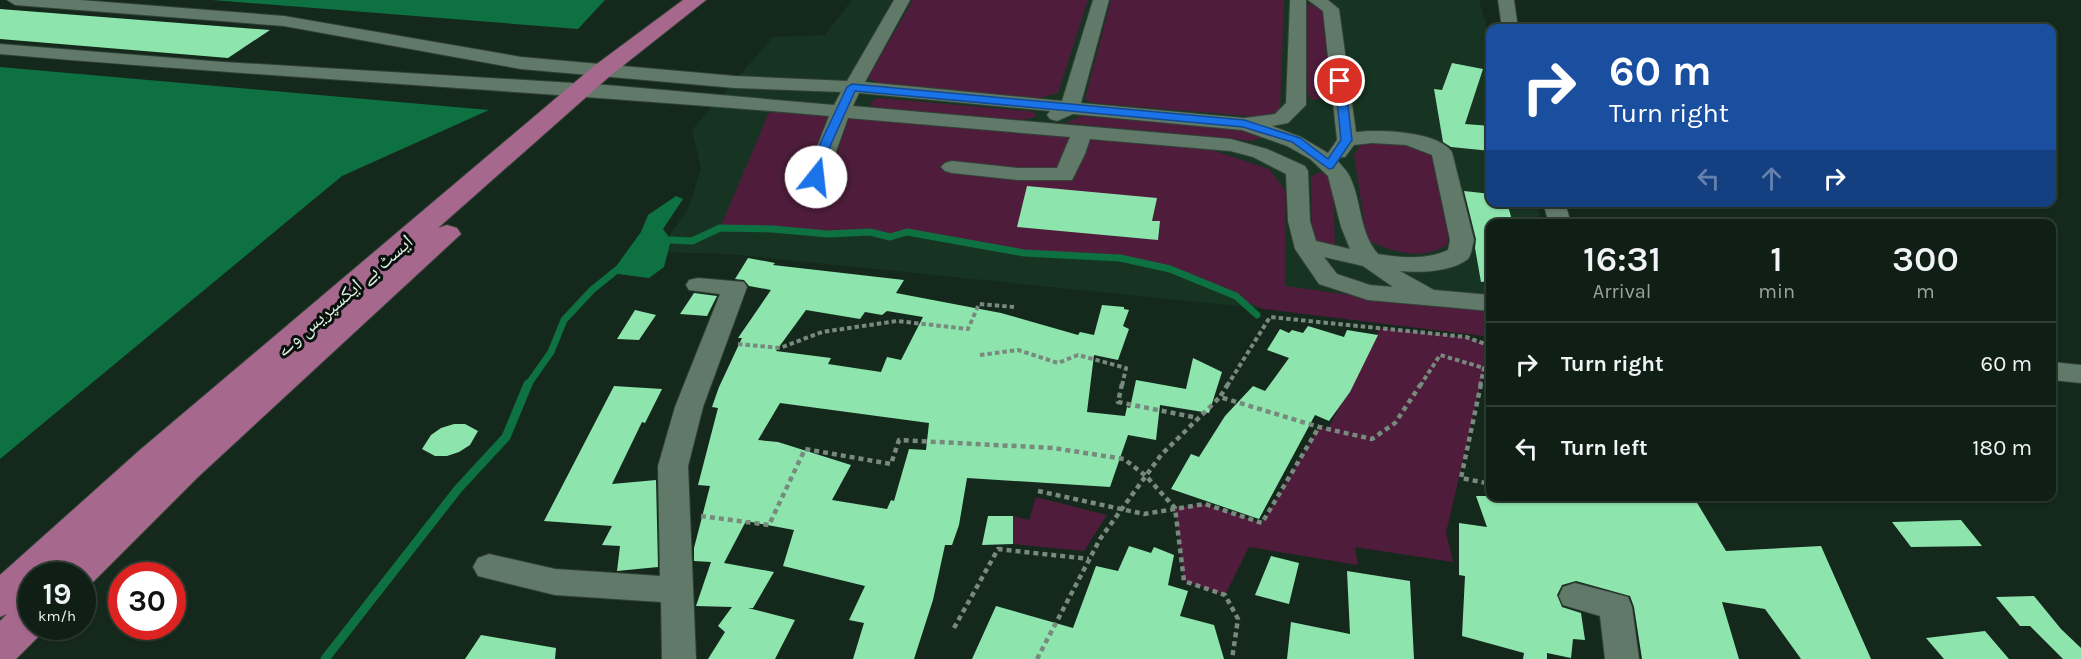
<!DOCTYPE html>
<meta charset="utf-8">
<style>
:root{--surface:#0f1f15;--page:#1d2c22;--text:#f1f3f6;--muted:#9ba2a0;--line:#2f3d34}
body{margin:0;font-family:Karla,"Noto Naskh Arabic",sans-serif;background:var(--page);color:var(--text);height:100vh;display:flex;flex-direction:column;font-size:22px;white-space:nowrap}
*{box-sizing:border-box;margin:0}
p{font-size:20px;color:var(--muted)}
.icon{flex:none;width:33px;height:33px;fill:none;stroke:currentColor;stroke-width:2;stroke-linecap:round;stroke-linejoin:round}
.map{position:relative;flex:1;overflow:hidden}
.drawer{position:absolute;left:1486px;top:219px;width:570px;height:282px;display:flex;flex-direction:column;background:var(--surface);border-radius:12px;box-shadow:0 2px 4px #0004,0 0 0 2px var(--line)}
.drawer>*{flex:none}
.banner{position:absolute;left:1486px;top:24px;width:570px;height:183px;border-radius:12px;box-shadow:0 2px 4px #0004,0 0 0 2px var(--line);background:#1a4fa0;color:#fff;overflow:hidden}
.speed{position:absolute;left:18px;top:562px;display:flex;gap:12px;font-size:30px;font-weight:700;text-align:center}
.speed>*{display:grid;place-content:center;width:78px;height:78px;border-radius:50%;background:var(--surface);box-shadow:0 2px 4px #0004,0 0 0 2px var(--line);line-height:1}
.speed small{font-size:15px;font-weight:400}
.speed .limit{border:9px solid #d22;background:#fff;color:#111}
.pin{position:absolute;display:grid;place-items:center;width:51px;height:51px;color:#fff;margin:-26px;border:3px solid #fff;border-radius:50%;box-shadow:0 2px 6px #0007}
.me{position:absolute;width:66px;margin:-33px;rotate:16deg;stroke-linejoin:round;filter:drop-shadow(0 0 4px #0008)}
.turn{display:flex;align-items:center;gap:21px;height:126px;padding:0 24px;font-size:27px}
.turn .icon{width:78px;height:78px;stroke-width:2.5}
.turn b{display:block;font-size:42px;line-height:51px}
.lanes{display:flex;align-items:center;height:57px;padding:0 24px;background:#0003;justify-content:center;gap:30px;direction:ltr}
.lanes .off{opacity:.35}
.eta{display:flex;justify-content:space-evenly;align-items:center;height:102px;text-align:center}
.eta b{font-size:36px;font-weight:600;line-height:42px}
ul{padding:0;list-style:none}
li{display:flex;align-items:center;gap:18px;height:84px;padding:0 24px;border-top:2px solid var(--line)}
li div{flex:1}
li b{display:block;font-size:22px}
li em{font-style:normal}
.map>svg:first-child{display:block}
.built{fill:#173422}
.green{fill:#4f1d3b}
.water{fill:#0e7142}
.lines{fill:none;stroke-linecap:round;stroke-linejoin:round}
.stream-far1{stroke:#0e7142;stroke-width:7}
.stream{stroke:#0e7142;stroke-width:9}
.building{fill:#8ee4ad;fill-rule:evenodd}
.minor-casing{stroke:#314237;stroke-width:2}
.major-casing{stroke:#314237;stroke-width:2}
.path-far1{stroke:#78897e;stroke-width:4;stroke-dasharray:4.5 3;stroke-linecap:butt}
.path{stroke:#78897e;stroke-width:4.5;stroke-dasharray:5 4;stroke-linecap:butt}
.minor{fill:#617969;fill-rule:evenodd}
.major{fill:#a6688d;fill-rule:evenodd}
.route{fill:#1a73e8;stroke:#114b97;stroke-width:1.5}
.labels{text-anchor:middle;stroke-width:6;stroke-linejoin:round;paint-order:stroke}
.street-label{font-size:20px;fill:#e0eee4;stroke:#07100a}
</style>
<div class="map">
<svg width="2081" height="659" viewBox="0 0 2081 659">
<rect width="100%" height="100%" fill="#14291c"/>
<!-- built -->
<path class="built" d="M852,0H1479L1491,43V202L1536,203L1542,223L1491,224V332L729,254L657,252L688,210L701,168L692,130L773,37L825,35Z"/>
<!-- green -->
<path class="green" d="M913,0H1088L1058,93L1032,100L882,85L868,78Z
M1111,0H1284L1280,111L1261,117L1092,103L1085,99Z
M1309,4L1322,7L1330,88L1328,98L1312,100L1308,94L1305,7Z
M879,98L1028,111L1035,113V117L1022,120L874,108L870,104L873,100Z
M770,110L1155,143L1209,149L1269,169L1285,190V286L1438,307L1491,311V337L1263,309L1170,269L1120,258L1024,253L907,232L890,237L870,232L828,234L772,229L720,228Z
M1082,116L1250,130L1259,133L1261,138L1252,141L1065,123Z
M1363,141L1406,142L1432,155L1448,236V244C1423,262 1392,252 1367,240L1354,155Z
M1320,172L1333,178L1335,245L1312,239L1311,176Z
M1380,328L1466,337L1491,346V368L1484,369L1446,533L1453,562L1355,547L1358,565L1249,547L1225,595L1184,581L1175,508L1205,504L1262,523L1319,427L1328,429Z
M1036,497L1107,515L1084,551L1013,544V516L1029,520Z"/>
<!-- water -->
<path class="water" d="M212,0H605L578,29Z
M0,67L489,110L342,176L0,459Z
M676,196L683,199L663,229L671,240L664,267L649,278L618,274L617,265L641,232L648,215Z"/>
<g class="lines">
<!-- stream-far1 -->
<path class="stream-far1" d="M671,240L692,241L720,228L772,229L828,234L870,232L890,237L907,232L1024,253L1120,258L1170,269L1236,296L1257,315
M527,386L551,352L564,320L592,290L618,269"/>
<!-- stream -->
<path class="stream" d="M325,659L458,489L506,437L528,384"/>
</g>
<!-- building -->
<path class="building" d="M0,9L270,30L228,58L0,39Z
M1452,63L1483,69L1465,124L1491,126V151L1451,147L1443,142L1434,89L1442,90Z
M1027,186L1157,198L1152,221H1160L1158,240L1017,227Z
M1464,191L1491,194V202H1507L1513,224H1491V281L1481,282L1475,248L1476,239Z
M748,258L775,263L773,265L904,280L896,293L1001,313L1078,335L1080,332L1094,335L1102,305L1124,307V309L1129,310L1123,326L1129,329L1118,360L1094,355L1087,412L1125,416L1127,407L1130,408L1136,380L1186,389L1193,358L1222,372L1209,413L1160,405L1156,440L1128,435L1110,487L967,478L959,525L952,545H945L933,600L914,659H853L864,623L849,620L865,586L783,566L794,530L746,521L724,563L774,572L753,608H748L795,620L775,659H708L725,632L718,626L732,607L696,606L711,562L694,561V548L710,486L698,485L718,408L712,407L719,387L742,338H738L771,290L749,286L744,280L735,279ZM806,310L860,319L865,312L882,315L887,311L923,317L901,360L887,357L881,372L828,364L831,358L776,351ZM780,403L929,423L926,450L909,449L894,501L891,500L887,509L832,500L851,465L778,442L758,440Z
M694,293L717,296L707,316L680,314Z
M635,310L656,315L639,340L617,339Z
M1308,326L1344,337L1347,330L1378,335L1350,392L1329,421L1315,415L1259,519L1171,489L1191,454L1199,457L1225,416L1253,386L1265,391L1289,358L1267,350L1280,329L1289,333L1292,330L1303,333Z
M614,386L662,389L645,423L642,422L612,484L656,480L658,567L617,571L620,546L602,545L612,526L544,521Z
M454,424H465L478,431L470,445L459,452L447,456H435L422,449L431,435L441,428Z
M1476,496H1693L1726,551L1821,546L1871,659H1801L1765,609L1722,602L1739,659H1642L1634,607L1630,596L1576,581L1562,585L1557,595L1562,607L1581,613L1585,640L1573,639L1571,658L1547,653V659H1523L1524,653L1462,636L1465,576L1459,575V523L1487,527Z
M988,516H1013V544L982,545Z
M1961,520L1982,546L1911,547L1892,522Z
M1129,546L1151,553L1154,547L1174,555L1168,585L1188,591L1180,616L1214,625L1224,659H972L996,606L1073,628L1096,566L1118,571Z
M1271,556L1299,563L1289,604L1255,595Z
M1347,571L1410,581L1414,659H1287L1291,622L1350,634Z
M2034,596L2061,629L2081,648V659H2063L2030,626H2020L1996,597Z
M1985,631L2009,659H1944L1926,638Z
M481,635L556,648L555,659H465Z"/>
<g class="lines">
<defs>
<path id="minor" d="M7,0H80L284,16L521,57L735,76L847,81L894,0H910L865,82L1062,101L1093,0H1109L1081,103L1244,118L1275,114L1286,103L1290,0H1306V105L1288,123L1272,126L1301,137L1328,153L1337,140L1323,11L1308,0H1328L1339,9L1356,132C1379,129 1438,131 1452,152L1474,240C1472,246 1472,254 1468,259C1452,272 1420,273 1400,271L1434,290L1491,295V311L1368,300L1319,284L1295,249L1288,221L1286,174L1253,157L1230,151L1090,139L1085,154L1072,180H1018L952,173L945,171L941,167L945,163L952,161L1018,168H1057L1070,137L848,118L827,177L824,182L816,183L808,182L805,177L829,116C553,92 276,78 0,54V44L223,62L606,85L834,105L841,92L735,88L521,69L284,26L15,5ZM859,93L1050,111L1047,115L1050,119L1057,121L1073,114L1242,130L1287,146L1310,159L1328,176L1341,227L1350,249L1316,241L1310,221L1308,171L1305,166L1267,149L1231,139L853,106ZM1372,143L1406,145L1432,155L1450,240L1448,250C1426,260 1402,258 1378,254C1359,232 1362,202 1350,177C1347,170 1340,164 1335,158L1345,157L1354,145ZM1324,257L1363,266L1393,287L1370,285L1337,274Z
M1498,0H1514L1518,28H1502Z
M1543,202H1565L1571,224H1549Z
M698,278L744,282L747,287L703,407L688,466L696,659H662L661,602L555,595L478,576L473,567L478,558L489,554L555,569L660,576L658,466L675,407L720,294L689,290L686,285L689,280Z
M2052,362L2081,365V383L2052,380Z
M1575,583L1628,597L1632,607L1639,659H1605L1600,616L1563,605L1559,596L1563,587Z"/>
<path id="major" d="M683,0H706L610,76L438,228L447,225L457,228L461,234L198,477L88,587L82,589V576H54L56,572L52,576H32V595L24,603L32,600V627H48L16,659H0V621L7,614L0,617V575L141,449L594,66Z"/>
</defs>
<!-- minor casing -->
<use href="#minor" class="minor-casing"/>
<!-- major casing -->
<use href="#major" class="major-casing"/>
<!-- path-far1 -->
<path class="path-far1" d="M738,344L780,348L822,332L897,321L968,329L979,304L1014,307
M980,355L1018,350L1058,363L1078,355L1126,368L1122,386
M1227,386L1270,317L1466,337L1491,346
M1420,386L1440,355L1484,368
M1480,386L1484,368H1491"/>
<!-- path -->
<path class="path" d="M1122,384L1118,402L1198,418
M1228,384L1220,397L1319,427L1372,439L1395,423L1421,384
M1481,384L1461,478L1491,484
M1038,491L1144,514L1205,504L1262,523L1319,427
M701,516L769,525L805,449L891,464L899,440L1053,448L1124,459L1146,476L1175,508L1184,581L1225,595L1238,619L1232,659
M954,628L998,549L1089,559
M1037,659L1100,539L1161,455L1220,397"/>
<!-- minor -->
<use href="#minor" class="minor"/>
<!-- major -->
<use href="#major" class="major"/>
</g>
<!-- route -->
<path class="route" d="M1340,78L1345,81L1352,140L1333,168L1329,169L1292,142L1243,127L855,91L831,144L822,177L816,180L810,177L820,144L847,87L852,84L1244,120L1300,138L1328,159L1341,140L1335,81Z"/>
<g class="labels">
<!-- street labels -->
<g class="street-label">
<text transform="translate(344 295) rotate(-41)" y="7">ایسٹ بے ایکسپریس وے</text>
</g>
</g>
</svg>
<div class="speed"><div>19<small>km/h</small></div><div class="limit">30</div></div>
<div class="pin" style="left:1340px;top:81px;background:#d93025"><svg class="icon" aria-label="arrive" viewBox="0 0 24 24"><path d="M6 21V4h12l-3 4 3 4H6"/></svg></div>
<svg class="me" style="left:816px;top:177px" viewBox="-20 -20 40 40"><circle r="19" fill="#fff"/><path d="M0-13L10 11 0 6-10 11z" fill="#1a73e8"/></svg>
<div class="banner">
<div class="turn"><svg class="icon" aria-label="right" viewBox="0 0 24 24"><path d="M7 20v-9h11M14 6l5 5-5 5"/></svg><div><b>60 m</b>Turn right</div></div>
<div class="lanes"><svg class="icon off" aria-label="left" viewBox="0 0 24 24"><path d="M17 20v-9H6M10 6l-5 5 5 5"/></svg><svg class="icon off" aria-label="ahead" viewBox="0 0 24 24"><path d="M12 20V5M6 11l6-6 6 6"/></svg><svg class="icon" aria-label="right" viewBox="0 0 24 24"><path d="M7 20v-9h11M14 6l5 5-5 5"/></svg></div>
</div>
<section class="drawer">
<div class="eta">
<div><b>16:31</b><p>Arrival</p></div>
<div><b>1</b><p>min</p></div>
<div><b>300</b><p>m</p></div>
</div>
<ul>
<li><svg class="icon" aria-label="right" viewBox="0 0 24 24"><path d="M7 20v-9h11M14 6l5 5-5 5"/></svg><div><b>Turn right</b></div><em>60 m</em></li>
<li><svg class="icon" aria-label="left" viewBox="0 0 24 24"><path d="M17 20v-9H6M10 6l-5 5 5 5"/></svg><div><b>Turn left</b></div><em>180 m</em></li>
</ul>
</section>
</div>
